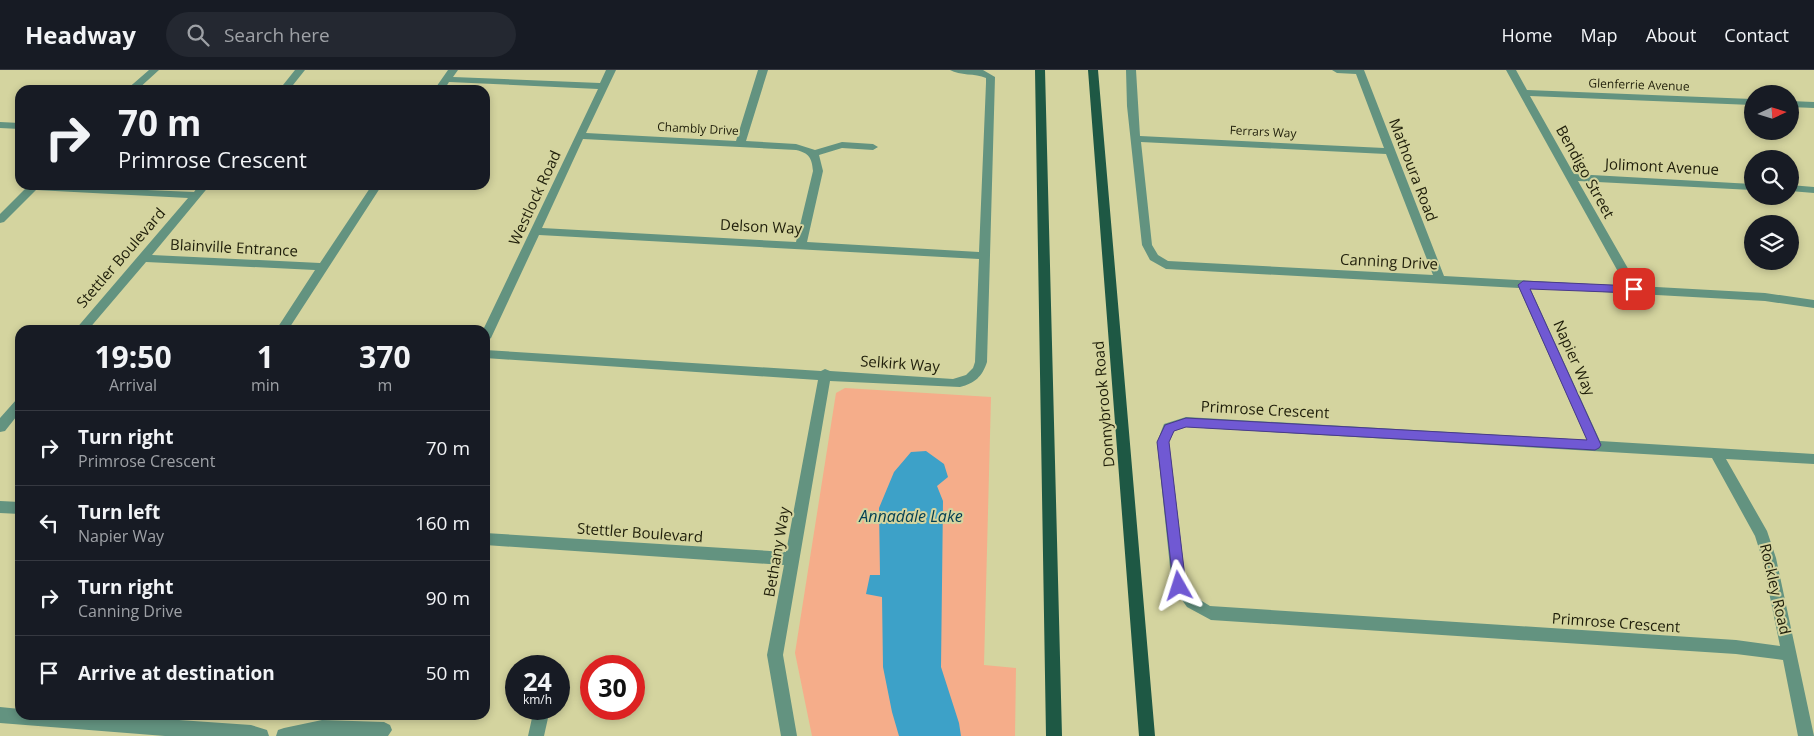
<!DOCTYPE html>
<style>
:root{--surface:#171b24;--page:#242831;--text:#f1f3f6;--muted:#9ea1a6;--line:#363941}
body{margin:0;font-family:"Open Sans",sans-serif;background:var(--page);color:var(--text);height:100vh;display:flex;flex-direction:column;font-size:19px;white-space:nowrap}
*{box-sizing:border-box;margin:0}
p{font-size:16px;color:var(--muted)}
.icon{flex:none;width:28px;height:28px;fill:none;stroke:currentColor;stroke-width:2;stroke-linecap:round;stroke-linejoin:round}
.map{position:relative;flex:1;overflow:hidden}
.side{position:absolute;left:15px;top:255px;width:475px;height:395px;display:flex;flex-direction:column;background:var(--surface);border-radius:15px;box-shadow:0 2px 8px #0003}
.side>*{flex:none}
.guide{position:absolute;left:15px;top:15px;width:475px;height:105px;border-radius:15px;box-shadow:0 2px 8px #0003;background:#171b24;color:var(--text);overflow:hidden}
.needle{width:32px;rotate:86deg}
.buttons{position:absolute;left:1744px;top:15px;display:grid;gap:10px}
.buttons a{display:grid;place-items:center;width:55px;height:55px;border-radius:50%;background:var(--surface);box-shadow:0 2px 8px #0003;font-size:25px}
.speed{position:absolute;left:505px;top:585px;display:flex;gap:10px;font-size:25px;font-weight:700;text-align:center}
.speed>*{display:grid;place-content:center;width:65px;height:65px;border-radius:50%;background:var(--surface);box-shadow:0 2px 8px #0003;line-height:1}
.speed small{font-size:12px;font-weight:400}
.speed .limit{border:8px solid #d22;background:#fff;color:#111}
.pin{position:absolute;display:grid;place-items:center;width:42px;height:42px;color:#fff;margin:-21px;border-radius:10px;box-shadow:0 2px 8px #0006}
.me{position:absolute;width:55px;margin:-28px;rotate:354deg;stroke-linejoin:round;filter:drop-shadow(0 0 4px #0008)}
.turn{display:flex;align-items:center;gap:18px;height:105px;padding:0 20px;font-size:22px}
.turn .icon{width:65px;height:65px;stroke-width:2.5}
.turn b{display:block;font-size:35px;line-height:42px}
.eta{display:flex;justify-content:space-evenly;align-items:center;height:85px;text-align:center}
.eta b{font-size:30px;font-weight:700;line-height:35px}
ul{padding:0;list-style:none}
li{display:flex;align-items:center;gap:15px;height:75px;padding:0 20px;border-top:1px solid var(--line)}
li div{flex:1}
li b{display:block;font-size:19px}
li em{font-style:normal}
header{display:flex;align-items:center;gap:30px;box-sizing:border-box;height:70px;padding:0 25px;background:var(--surface);border-bottom:1px solid var(--line)}
header strong{font-size:24px}
nav{display:flex;gap:28px;margin-inline-start:auto;font-size:18px}
.search{width:350px;height:45px;background:var(--page);display:flex;align-items:center;gap:12px;box-sizing:border-box;padding:0 18px;border-radius:28px;color:var(--muted);font-size:19px}
.map>svg:first-child{display:block}
.green{fill:#f5ad8a}
.water{fill:#3da1c8}
.lines{fill:none;stroke-linecap:round;stroke-linejoin:round}
.minor{fill:#639380;fill-rule:evenodd}
.major{fill:#1e5844;fill-rule:evenodd}
.route{fill:#7059d3;stroke:#493a89}
.labels{text-anchor:middle;stroke-width:4;stroke-linejoin:round;paint-order:stroke}
.far-street-label{font-size:12px;fill:#1f1e0a;stroke:#d4d49f}
.street-label{font-size:15px;fill:#1f1e0a;stroke:#d4d49f}
.water-label{font-size:16px;font-style:italic;fill:#003e52;stroke:#d4d49f}
</style>
<header>
<strong>Headway</strong>
<div class="search"><svg class="icon" aria-label="search" viewBox="0 0 24 24"><circle cx="10" cy="10" r="6"/><path d="M15 15l6 6"/></svg>Search here</div>
<nav><a>Home</a><a>Map</a><a>About</a><a>Contact</a></nav>
</header>
<div class="map">
<svg width="1814" height="666" viewBox="0 0 1814 666">
<rect width="100%" height="100%" fill="#d4d49f"/>
<!-- green -->
<path class="green" d="M845,318L991,327L984,595L1016,598L1015,666H812L795,583L836,323Z"/>
<!-- water -->
<path class="water" d="M926,381L944,394L948,407L937,416L943,431L941,597L959,653L961,666H899L892,642L883,597L882,527L866,524L870,505H880L879,438L894,402L911,382Z"/>
<g class="lines">
<!-- minor -->
<path class="minor" d="M149,0H159L137,20H126Z
M295,0H305L289,20H279Z
M448,0H458L453,7L600,13L606,0H616L586,63L736,71L758,0H768L746,71L796,74L815,80L842,72L873,74L878,77L873,80L842,78L819,85L823,101L807,172L979,182L986,13V8C975,3 960,6 950,0H983L995,7L987,292C982,307 975,313 960,317L830,311L783,585L797,666H781L767,585L784,495L485,475V463L786,482L818,310L485,288V280L821,301L825,299L830,301L953,309L966,305L973,298L975,292L979,189L539,165L491,268L485,272V260H483L598,19L449,12L444,20H434ZM583,69L796,80C809,83 812,88 813,101L796,172L542,158Z
M1126,0H1136L1140,66L1384,78L1356,4L1337,3L1332,0H1364L1444,206L1626,216L1506,0H1516L1527,20L1752,29V35L1530,26L1574,104L1752,114V120L1578,111L1638,216L1765,223L1814,230V238L1765,231L1530,218L1600,371L1814,384V394L1726,389L1767,461L1776,488L1814,666H1798L1783,590L1736,584L1211,550L1187,537L1172,516L1157,372L1164,354L1186,347L1587,370L1519,218L1166,199L1150,190L1142,175L1127,36ZM1141,72L1386,84L1433,205L1168,191L1158,185L1152,175ZM1186,357L1712,388L1755,466L1762,488L1780,576L1736,570L1210,536L1197,528L1186,515L1169,372L1174,361Z
M1790,31L1814,32V38L1790,37Z
M0,52L20,53V59L0,58Z
M29,115L194,122L199,115H210L152,185L320,193L372,115H382L288,260H276L315,200L146,192L88,260H75L188,128L36,120L4,152L0,153V144Z
M1790,115L1814,117V123L1790,121Z
M20,328V342L5,361L0,362V348L16,330Z
M0,431L20,432V444L0,443Z
M0,637L20,639V645H107L162,649L164,645H181L179,650L251,655L267,660L269,666H165L0,653Z
M534,639H550L544,666H528Z
M322,650L384,652L390,655L392,660L388,666H276L278,660L284,658Z"/>
<!-- major -->
<path class="major" d="M1035,0H1045L1062,666H1046Z
M1088,0H1098L1155,666H1139Z"/>
</g>
<!-- route -->
<path class="route" d="M1523,211L1634,216L1639,219L1634,223L1530,219L1601,375L1599,378L1595,380L1186,357L1174,361L1169,372L1186,516L1184,520L1179,522L1174,520L1157,372L1165,355L1186,348L1587,370L1518,215Z"/>
<g class="labels">
<!-- far-street labels -->
<g class="far-street-label">
<text transform="translate(1639 15) rotate(2)" y="4">Glenferrie Avenue</text>
<text transform="translate(698 59) rotate(3)" y="4">Chambly Drive</text>
<text transform="translate(1263 62) rotate(3)" y="4">Ferrars Way</text>
</g>
<!-- street labels -->
<g class="street-label">
<text transform="translate(1662 97) rotate(3)" y="5">Jolimont Avenue</text>
<text transform="translate(1413 100) rotate(69)" y="5">Mathoura Road</text>
<text transform="translate(1585 102) rotate(61)" y="5">Bendigo Street</text>
<text transform="translate(535 128) rotate(-65)" y="5">Westlock Road</text>
<text transform="translate(761 157) rotate(3)" y="5">Delson Way</text>
<text transform="translate(234 178) rotate(3)" y="5">Blainville Entrance</text>
<text transform="translate(121 188) rotate(-49)" y="5">Stettler Boulevard</text>
<text transform="translate(1389 192) rotate(3)" y="5">Canning Drive</text>
<text transform="translate(1574 288) rotate(66)" y="5">Napier Way</text>
<text transform="translate(900 294) rotate(4)" y="5">Selkirk Way</text>
<text transform="translate(1104 334) rotate(-95)" y="5">Donnybrook Road</text>
<text transform="translate(1265 340) rotate(3)" y="5">Primrose Crescent</text>
<text transform="translate(640 463) rotate(4)" y="5">Stettler Boulevard</text>
<text transform="translate(777 482) rotate(-80)" y="5">Bethany Way</text>
<text transform="translate(1775 519) rotate(77)" y="5">Rockley Road</text>
<text transform="translate(1616 553) rotate(4)" y="5">Primrose Crescent</text>
</g>
<!-- water labels -->
<g class="water-label">
<text x="911" y="452">Annadale Lake</text>
</g>
</g>
</svg>
<div class="buttons">
<a><svg class="needle" viewBox="-14 -14 28 28"><path d="M0-13l5 13h-10z" fill="#e53935"/><path d="M0 13l5-13h-10z" fill="#9ea1a6"/></svg></a>
<a><svg class="icon" aria-label="search" viewBox="0 0 24 24"><circle cx="10" cy="10" r="6"/><path d="M15 15l6 6"/></svg></a>
<a><svg class="icon" aria-label="layers" viewBox="0 0 24 24"><path d="M12 4l9 5-9 5-9-5zM3 14l9 5 9-5"/></svg></a>
</div>
<div class="speed"><div>24<small>km/h</small></div><div class="limit">30</div></div>
<div class="pin" style="left:1634px;top:219px;background:#d93025"><svg class="icon" aria-label="arrive" viewBox="0 0 24 24"><path d="M6 21V4h12l-3 4 3 4H6"/></svg></div>
<svg class="me" style="left:1179px;top:516px" viewBox="-20 -20 40 40"><path d="M0-17L14 15 0 8-14 15z" fill="#7059d3" stroke="#fff" stroke-width="4"/></svg>
<div class="guide">
<div class="turn"><svg class="icon" aria-label="right" viewBox="0 0 24 24"><path d="M7 20v-9h11M14 6l5 5-5 5"/></svg><div><b>70 m</b>Primrose Crescent</div></div>
</div>
<section class="side">
<div class="eta">
<div><b>19:50</b><p>Arrival</p></div>
<div><b>1</b><p>min</p></div>
<div><b>370</b><p>m</p></div>
</div>
<ul>
<li><svg class="icon" aria-label="right" viewBox="0 0 24 24"><path d="M7 20v-9h11M14 6l5 5-5 5"/></svg><div><b>Turn right</b><p>Primrose Crescent</p></div><em>70 m</em></li>
<li><svg class="icon" aria-label="left" viewBox="0 0 24 24"><path d="M17 20v-9H6M10 6l-5 5 5 5"/></svg><div><b>Turn left</b><p>Napier Way</p></div><em>160 m</em></li>
<li><svg class="icon" aria-label="right" viewBox="0 0 24 24"><path d="M7 20v-9h11M14 6l5 5-5 5"/></svg><div><b>Turn right</b><p>Canning Drive</p></div><em>90 m</em></li>
<li><svg class="icon" aria-label="arrive" viewBox="0 0 24 24"><path d="M6 21V4h12l-3 4 3 4H6"/></svg><div><b>Arrive at destination</b></div><em>50 m</em></li>
</ul>
</section>
</div>
